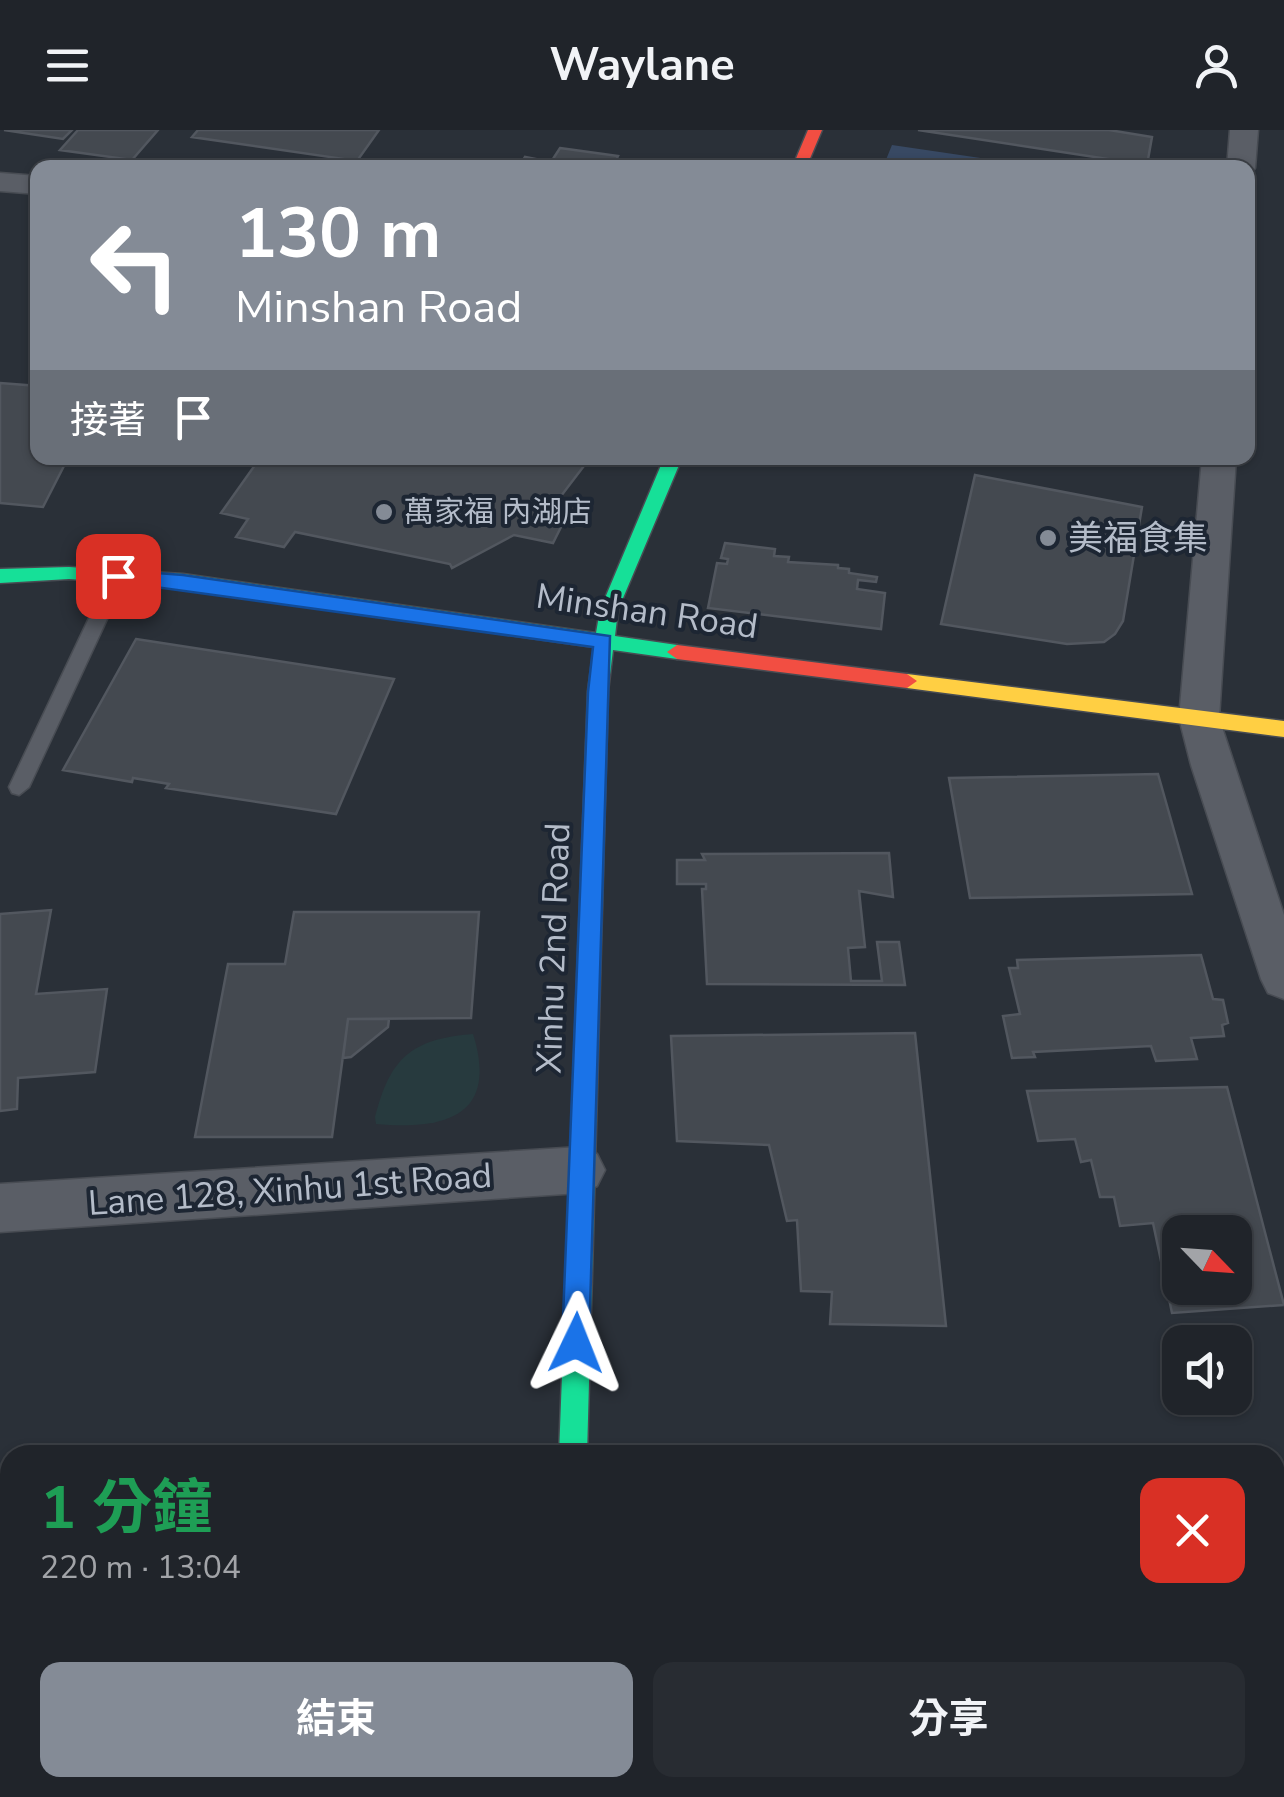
<!DOCTYPE html>
<html lang="zh-TW">
<meta charset="utf-8">
<style>
:root{--surface:#20242a;--page:#282c32;--text:#f1f3f6;--muted:#a2a4a8;--line:#3d4147;--accent:#848b96}
body{margin:0;font-family:"Nunito Sans","Noto Sans TC",sans-serif;background:var(--page);color:var(--text);height:100vh;display:flex;flex-direction:column;font-size:38px;white-space:nowrap}
*{box-sizing:border-box;margin:0}
p{font-size:32px;color:var(--muted)}
.icon{flex:none;width:55px;height:55px;fill:none;stroke:currentColor;stroke-width:2;stroke-linecap:round;stroke-linejoin:round}
.map{position:relative;flex:1;overflow:hidden}
.panel{position:absolute;left:0px;top:1315px;width:1285px;height:352px;display:flex;flex-direction:column;background:var(--surface);border-radius:30px 30px 0 0;box-shadow:0 2px 8px #0004,0 0 0 2px var(--line)}
.panel>*{flex:none}
.banner{position:absolute;left:30px;top:30px;width:1225px;height:305px;border-radius:20px;box-shadow:0 2px 8px #0004,0 0 0 2px var(--line);background:#848b96;color:#fff;overflow:hidden}
.needle{width:65px;rotate:115deg}
.controls{position:absolute;left:1162px;top:1085px;display:grid;gap:20px}
.controls a{display:grid;place-items:center;width:90px;height:90px;border-radius:20px;background:var(--surface);box-shadow:0 2px 8px #0004,0 0 0 2px var(--line);font-size:50px}
.pin{position:absolute;display:grid;place-items:center;width:85px;height:85px;color:#fff;margin:-42px;border-radius:20px;box-shadow:0 5px 15px #0006}
.me{position:absolute;width:110px;margin:-55px;rotate:2deg;stroke-linejoin:round;filter:drop-shadow(0 0 8px #0008)}
.turn{display:flex;align-items:center;gap:35px;height:210px;padding:0 40px;font-size:45px}
.turn .icon{width:130px;height:130px;stroke-width:2.5}
.turn b{display:block;font-size:70px;line-height:85px}
.then{display:flex;align-items:center;height:95px;padding:0 40px;background:#0003;gap:20px;font-size:38px}
.round{display:grid;place-items:center;flex:none;width:105px;height:105px;border-radius:20px;background:var(--page)}
.overview{display:flex;align-items:center;justify-content:space-between;height:170px;padding:0 40px}
h1{font-size:60px;font-weight:700;line-height:75px;color:#1e9e55}
.primary-button{display:flex;gap:20px;margin-top:auto;padding:20px 40px}
.primary-button a{flex:1;height:115px;border-radius:20px;background:var(--accent);color:#fff;font-size:40px;font-weight:700;line-height:115px;text-align:center}
.primary-button a+a{background:var(--page);color:var(--text)}
header{display:flex;justify-content:space-between;align-items:center;height:130px;padding:0 40px;background:var(--surface);font-size:45px;font-weight:700}
.map>svg:first-child{display:block}
.green{fill:#273a3e}
.water{fill:#384963}
.building{fill:#444950;stroke:#52575f;stroke-width:2.5;fill-rule:evenodd}
.lines{fill:none;stroke-linecap:round;stroke-linejoin:round}
.lane-casing{stroke:#484c53;stroke-width:3}
.street-casing{stroke:#484c53;stroke-width:3}
.fast-casing{stroke:#484c53;stroke-width:3}
.slow-casing{stroke:#484c53;stroke-width:3}
.jam-casing{stroke:#484c53;stroke-width:3}
.lane{fill:#5a5e66;fill-rule:evenodd}
.street{fill:#5a5e66;fill-rule:evenodd}
.fast{fill:#16e098;fill-rule:evenodd}
.slow{fill:#ffcf43;fill-rule:evenodd}
.jam{fill:#f24e42;fill-rule:evenodd}
.route{fill:#1a73e8;stroke:#114b97;stroke-width:2.5}
.poi-dot{fill:#848b96;stroke:#1d2633;stroke-width:4}
.labels{text-anchor:middle;stroke-width:8;stroke-linejoin:round;paint-order:stroke}
.far-poi-label{font-size:30px;fill:#b4bcc9;stroke:#1d2633;text-anchor:start}
.poi-label{font-size:35px;fill:#b4bcc9;stroke:#1d2633;text-anchor:start}
.street-label{font-size:35px;fill:#b4bcc9;stroke:#1d2633}
</style>
<header><svg class="icon" aria-label="menu" viewBox="0 0 24 24"><path d="M4 6h16M4 12h16M4 18h16"/></svg>Waylane<svg class="icon" aria-label="person" viewBox="0 0 24 24"><circle cx="12" cy="8" r="4"/><path d="M4 21q1-7 8-7t8 7"/></svg></header>
<div class="map">
<svg width="1284" height="1667" viewBox="0 0 1284 1667">
<rect width="100%" height="100%" fill="#2a3038"/>
<!-- green -->
<path class="green" d="M473,904C499,987 444,1000 376,994L375,987C390,928 411,909 473,904Z"/>
<!-- water -->
<path class="water" d="M892,15L1041,37H883Z"/>
<!-- building -->
<path class="building" d="M4,0H72L63,9Z
M78,0H158L132,30L60,20Z
M198,0H379L357,31L192,7Z
M918,0H1109L1152,7L1147,35Z
M560,18L618,26L612,38H518L525,27L551,32Z
M0,253L38,256V328H68L43,377L0,373Z
M260,328H590L558,370L535,390L561,397L553,413L514,405L452,438L450,434L295,402L284,417L236,407L248,389L221,383Z
M975,345L1142,377L1123,491L1115,504L1104,512L1067,514L941,494Z
M725,413L775,419L774,426L789,427L788,432L838,435V438L849,439V443L877,447L876,452L858,450L857,459L885,463L881,499L708,478L717,433L727,434L728,429L721,428Z
M136,509L394,549L336,684L166,658L169,654L133,648L132,652L63,640Z
M1158,644L1192,764L970,768L949,648Z
M889,723L893,767L859,761L865,817L848,818L851,851H882L877,812H899L905,855L707,854L702,759H706V754H677V730H705L702,724Z
M51,780L36,864L107,859L95,942L18,948L17,979L0,981V784Z
M294,782H479L471,888L348,889L332,1007H195L228,834H285Z
M1201,825L1213,869L1223,870L1228,893L1222,895L1224,906L1191,908L1197,929L1156,931L1151,916L1033,922L1035,927L1012,928L1003,886L1020,884L1009,838H1018L1017,830Z
M348,889H389L388,897L351,927L343,928Z
M915,903L946,1196L830,1194L832,1162L801,1161L797,1090L787,1091L769,1015L677,1011L671,906Z
M1227,957L1284,1175L1172,1183L1153,1093L1120,1096L1114,1067H1100L1091,1030L1081,1032L1075,1009L1038,1011L1027,961ZM1180,1102H1235V1158H1180Z
M1275,1339H1284V1667H1213L1211,1658H1275Z"/>
<g class="lines">
<defs>
<path id="lane" d="M118,439L127,446L29,657L19,665L12,663L9,657L109,446Z"/>
<path id="street" d="M1230,0H1258L1255,38L1251,44L1248,45V38H1227Z
M0,43L38,46V64L0,61Z
M1202,328H1236L1219,588L1284,785V869L1268,863L1261,849L1191,635L1179,588Z
M580,1017L597,1024L605,1040L597,1056L580,1063L0,1102V1054Z"/>
<path id="fast" d="M664,328H682L618,480L615,506L677,515L687,522L677,529L613,520L608,561L587,1325H559L588,561L594,517L183,458L69,449L0,453V439L69,437L183,444L596,503L600,480Z"/>
<path id="slow" d="M907,544L1284,591V607L907,558L897,551Z
M549,1658H580L581,1667H549Z"/>
<path id="jam" d="M808,0H822L806,38H792Z
M677,515L907,544L917,551L907,558L677,529L667,522Z"/>
</defs>
<!-- lane casing -->
<use href="#lane" class="lane-casing"/>
<!-- street casing -->
<use href="#street" class="street-casing"/>
<!-- fast casing -->
<use href="#fast" class="fast-casing"/>
<!-- slow casing -->
<use href="#slow" class="slow-casing"/>
<!-- jam casing -->
<use href="#jam" class="jam-casing"/>
<!-- lane -->
<use href="#lane" class="lane"/>
<!-- street -->
<use href="#street" class="street"/>
<!-- fast -->
<use href="#fast" class="fast"/>
<!-- slow -->
<use href="#slow" class="slow"/>
<!-- jam -->
<use href="#jam" class="jam"/>
</g>
<!-- route -->
<path class="route" d="M118,440L183,445L610,506L589,1213L585,1222L576,1226L566,1222L562,1213L588,562L593,517L111,451V442Z"/>
<!-- markers -->
<g class="poi-dot">
<circle cx="384" cy="382" r="10"/>
<circle cx="1048" cy="408" r="10"/>
</g>
<g class="labels">
<!-- far-poi labels -->
<g class="far-poi-label">
<text x="404" y="392">萬家福 內湖店</text>
</g>
<!-- poi labels -->
<g class="poi-label">
<text x="1068" y="420">美福食集</text>
</g>
<!-- street labels -->
<g class="street-label">
<text transform="translate(647 481) rotate(8)" y="12">Minshan Road</text>
<text transform="translate(553 818) rotate(-88)" y="12">Xinhu 2nd Road</text>
<text transform="translate(290 1059) rotate(-4)" y="12">Lane 128, Xinhu 1st Road</text>
</g>
</g>
</svg>
<div class="controls">
<a><svg class="needle" viewBox="-14 -14 28 28"><path d="M0-13l5 13h-10z" fill="#e53935"/><path d="M0 13l5-13h-10z" fill="#a2a4a8"/></svg></a>
<a><svg class="icon" aria-label="sound" viewBox="0 0 24 24"><path d="M4 9h4l5-4v14l-5-4H4zM17 9q2 3 0 6"/></svg></a>
</div>
<div class="pin" style="left:118px;top:446px;background:#d93025"><svg class="icon" aria-label="arrive" viewBox="0 0 24 24"><path d="M6 21V4h12l-3 4 3 4H6"/></svg></div>
<svg class="me" style="left:576px;top:1213px" viewBox="-20 -20 40 40"><path d="M0-17L14 15 0 8-14 15z" fill="#1a73e8" stroke="#fff" stroke-width="4"/></svg>
<div class="banner">
<div class="turn"><svg class="icon" aria-label="left" viewBox="0 0 24 24"><path d="M17 20v-9H6M10 6l-5 5 5 5"/></svg><div><b>130 m</b>Minshan Road</div></div>
<div class="then">接著<svg class="icon" aria-label="arrive" viewBox="0 0 24 24"><path d="M6 21V4h12l-3 4 3 4H6"/></svg></div>
</div>
<section class="panel">
<div class="overview"><div><h1>1 分鐘</h1><p>220 m · 13:04</p></div><a class="round" style="background:#d93025;color:#fff"><svg class="icon" aria-label="close" viewBox="0 0 24 24"><path d="M6 6l12 12M18 6L6 18"/></svg></a></div>
<div class="primary-button"><a>結束</a><a>分享</a></div>
</section>
</div>
